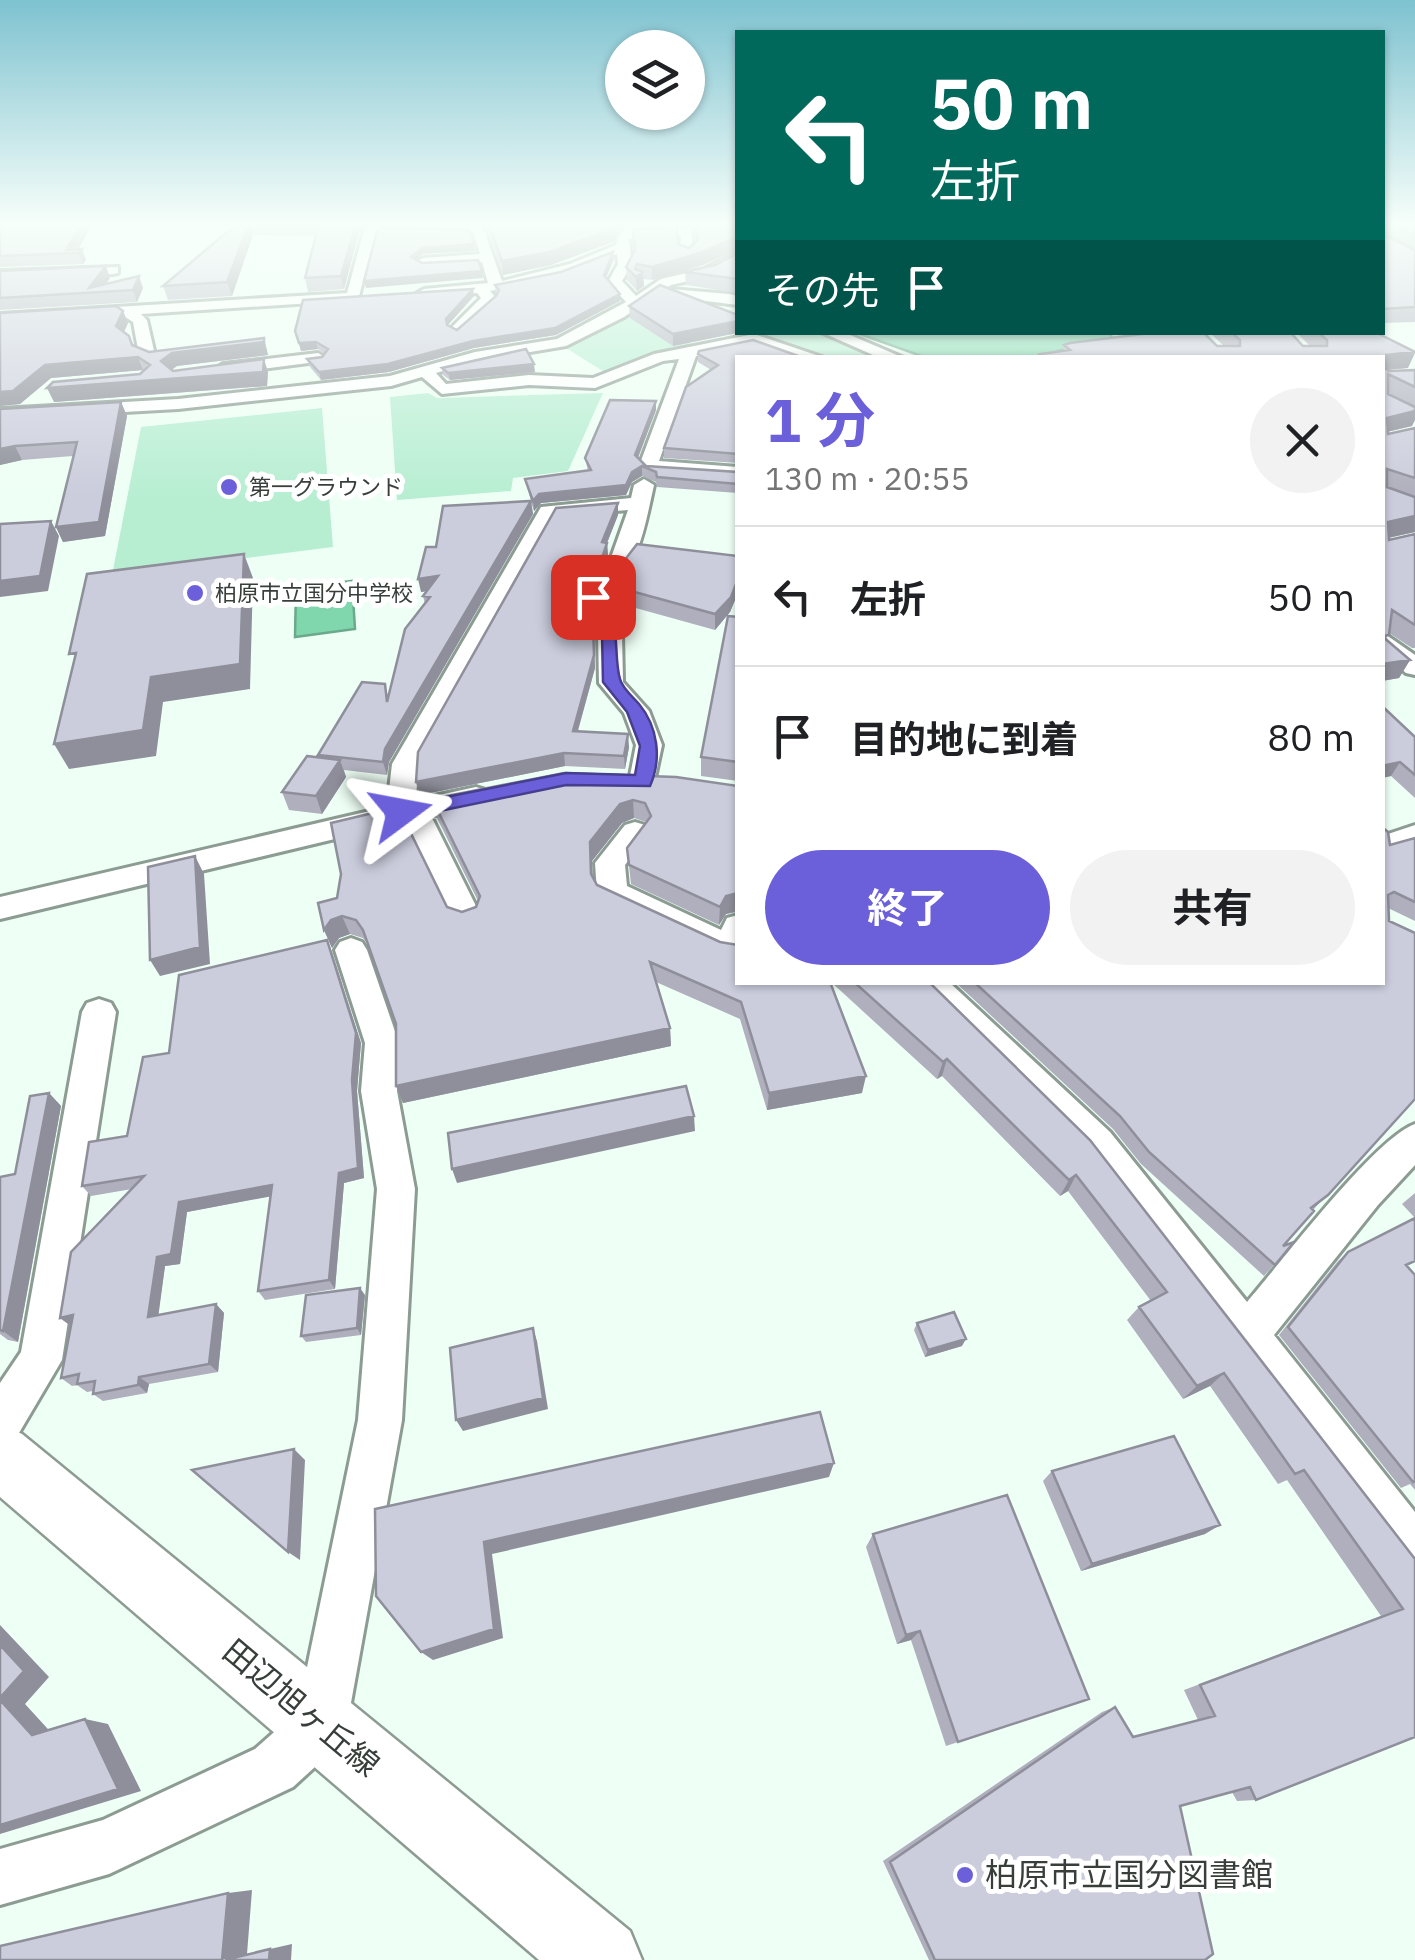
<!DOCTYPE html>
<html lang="ja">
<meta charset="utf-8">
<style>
:root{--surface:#fff;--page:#f2f2f2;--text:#202124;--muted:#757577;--line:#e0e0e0;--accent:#6c60da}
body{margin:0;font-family:"IBM Plex Sans","Noto Sans JP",sans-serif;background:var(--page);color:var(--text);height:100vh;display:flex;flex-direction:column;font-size:38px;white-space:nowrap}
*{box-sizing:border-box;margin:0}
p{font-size:32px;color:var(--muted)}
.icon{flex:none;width:55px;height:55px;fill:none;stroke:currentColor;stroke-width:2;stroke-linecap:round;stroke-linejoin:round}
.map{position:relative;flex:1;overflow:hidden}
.details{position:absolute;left:735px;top:355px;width:650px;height:630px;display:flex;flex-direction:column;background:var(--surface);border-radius:0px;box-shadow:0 2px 8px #0004}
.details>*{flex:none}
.top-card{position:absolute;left:735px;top:30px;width:650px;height:305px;border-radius:0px;box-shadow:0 2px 8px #0004;background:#00695c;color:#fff;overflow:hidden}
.tools{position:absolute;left:605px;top:30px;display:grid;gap:20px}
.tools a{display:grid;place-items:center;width:100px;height:100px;border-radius:50%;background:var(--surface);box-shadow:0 2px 8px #0004;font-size:50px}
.pin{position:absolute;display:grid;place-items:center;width:85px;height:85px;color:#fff;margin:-42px;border-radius:20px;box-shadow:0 5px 15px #0006}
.me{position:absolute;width:110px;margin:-55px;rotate:77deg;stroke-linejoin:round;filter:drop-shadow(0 0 8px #0008)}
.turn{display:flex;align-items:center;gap:35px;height:210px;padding:0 30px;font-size:45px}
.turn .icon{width:130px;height:130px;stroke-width:2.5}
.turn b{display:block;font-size:70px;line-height:85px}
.then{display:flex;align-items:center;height:95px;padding:0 30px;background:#0003;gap:20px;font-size:38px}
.round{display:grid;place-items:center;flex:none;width:105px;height:105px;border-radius:52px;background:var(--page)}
.headline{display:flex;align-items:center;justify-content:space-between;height:170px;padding:0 30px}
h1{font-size:60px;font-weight:700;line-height:75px;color:var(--accent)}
.button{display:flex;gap:20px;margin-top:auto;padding:20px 30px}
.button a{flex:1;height:115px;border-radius:60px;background:var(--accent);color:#fff;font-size:40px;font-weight:700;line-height:115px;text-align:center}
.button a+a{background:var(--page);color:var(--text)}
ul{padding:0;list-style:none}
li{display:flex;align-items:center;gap:30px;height:140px;padding:0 30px;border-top:2px solid var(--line)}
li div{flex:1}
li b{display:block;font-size:38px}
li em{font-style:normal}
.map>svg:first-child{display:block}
.green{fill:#b7eed2}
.water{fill:#80d7ad;stroke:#6aa98b;stroke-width:2.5}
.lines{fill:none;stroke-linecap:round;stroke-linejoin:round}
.street-casing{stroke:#8c9c93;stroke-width:6}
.secondary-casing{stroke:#8c9c93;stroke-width:5}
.street{fill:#fff;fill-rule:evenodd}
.secondary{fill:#fff;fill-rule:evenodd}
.wall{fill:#afafbd}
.shaded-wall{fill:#8e8f9a}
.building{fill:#cbccdc;stroke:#8e8f9a;stroke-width:2.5}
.route{fill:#6c60da;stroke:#463e8e;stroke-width:2.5}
.poi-dot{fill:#6c60da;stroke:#fff;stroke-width:4}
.labels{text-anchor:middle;stroke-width:10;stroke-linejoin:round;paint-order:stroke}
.far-poi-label{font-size:22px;fill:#383f3b;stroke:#fff;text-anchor:start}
.near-street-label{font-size:32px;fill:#383f3b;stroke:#fff}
.near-poi-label{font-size:32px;fill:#383f3b;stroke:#fff;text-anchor:start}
</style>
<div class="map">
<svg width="1415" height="1960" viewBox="0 0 1415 1960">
<rect width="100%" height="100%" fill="#eefff5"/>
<!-- green -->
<path class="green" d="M634,312L691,344L606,373L566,348Z
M763,333H819L884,357H825L758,338Z
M428,393L437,398L603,393L568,471L513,478L511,491L397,500L390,397Z
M322,408L333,547L112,575L141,427Z"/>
<!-- water -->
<path class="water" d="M1110,332L1112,338L1034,357L927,358L857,333Z
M352,581L355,629L295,637L296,588Z"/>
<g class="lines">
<defs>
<path id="street" d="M373,223L482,225L502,281L570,264L616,245C618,228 635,223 650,223L640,232L691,228L694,254L687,258L680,254L681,235L629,239L632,264L622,281L636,296L661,279L704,269L738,252V262L714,275L671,285L624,317L566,346L477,361L436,373L446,384L529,375L593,378L654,354L754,334L825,358H799L753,344L696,356L659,461L738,467V479L648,472L639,466L679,359L663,361L595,388L529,385L442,394L422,377L391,386L178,409L0,419V409L178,399L390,376L475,352L557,339L626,302L608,282L618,264L617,254L555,277L490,291L496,298L494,301L463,332H453V326L481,298L477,293L424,297L417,293L424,289L488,283L482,262L423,266L416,262L423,258L480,254L473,232L382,229L375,235L358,300L141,314L147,320L155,355L147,360L139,355L133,322L122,315L0,322V314L347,293L363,234Z
M118,267V273L113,274L0,279V271Z
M670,289L729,294L738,296V305L665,296L663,293Z
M821,332H843L904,358H880Z
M318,353L326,358L324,361L223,374L215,369L223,364Z
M644,479L654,485C645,525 639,570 604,597L622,634L623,682L649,711L662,745L653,787H633L629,781L636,745L624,713L599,683L598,634L585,605L575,608L564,601L598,580L607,569L628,510L555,516L418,764L416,800L476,787L486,790L490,796L486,802L431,816L481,916L477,924L466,927L455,924L406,822L0,919V897L387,807L392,764L541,507L631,498L634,485Z
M1382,632L1415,655V675L1406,673L1382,652Z
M635,822L645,825L649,832L625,865L627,886L721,930L727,918L738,915V959L721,957L601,900L597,892L595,863L625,825Z
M1415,825V845L1382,856V836Z
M351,938L362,942L367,950L399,1043L397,1091L415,1189L402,1420L347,1725L340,1744L293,1787L109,1874L0,1905V1849L103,1820L255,1749L298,1711L358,1420L377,1189L361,1091L365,1043L335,950L340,942Z
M911,982H949L1110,1132L1247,1302C1280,1264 1375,1138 1415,1124V1165L1378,1205L1274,1335L1415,1512V1574L1398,1567L1084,1154Z
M99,999L111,1003L116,1012L62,1360L16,1438L0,1444V1383L21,1352L82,1012L87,1003Z"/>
<path id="secondary" d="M0,1425L22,1434L630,1931L642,1960H539L0,1497Z"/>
</defs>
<!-- street casing -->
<use href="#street" class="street-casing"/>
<!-- secondary casing -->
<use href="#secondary" class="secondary-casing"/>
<!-- street -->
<use href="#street" class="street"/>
<!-- secondary -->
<use href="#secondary" class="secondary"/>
</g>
<!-- wall -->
<path class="wall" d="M0,223H93L78,249L86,260L83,264L0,267Z
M238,223H369L359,233L344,289L308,292L305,278L315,236L253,235L232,296L168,300L163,286Z
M485,223H631L626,224L613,242L551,265L503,275Z
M651,223H738V249L703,265L652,280L643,279L644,286L637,291L627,280L626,267L634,252L633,230L689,248L696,242L693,225L652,227Z
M1382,223H1415V322L1382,323Z
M613,252L614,259L606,278L620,301L556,335L474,348L389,372L321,380L310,367L307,359L322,357L325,354L318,349L301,351L295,331L473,289L474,296L448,325L457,330L496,296L495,285L561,272Z
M738,253V293L686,285L685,272L715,265Z
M0,271L110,278L106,284L143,288L137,302L0,310Z
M629,306L738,332H742L673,346L630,318Z
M123,311L128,323L124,332L133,346L149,352L264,338L268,355L177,366L172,370L268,372L267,386L54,402L140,374L143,370L51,378L20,404L0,406V313Z
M1152,332H1203L1217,346H1224L1209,332H1290L1303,346H1310L1296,332H1375L1408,368L1388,370L1389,371L1415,370V407L1388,393L1412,426L1387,432L1388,434L1415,428V532L1389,538V540L1415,534V648H1412L1389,633L1386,639L1410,660L1399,678L1382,681V358H1039L1040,354L1063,351L1064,345Z
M698,354L738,358V463L664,458V448L711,370L698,362Z
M442,368L535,372L450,380L443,375Z
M121,402L127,416L105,536L63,542L56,527L73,456L22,460L0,465V409Z
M656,410L638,458L646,466L738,472V493L657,487L656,482L642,476L632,482L626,495L541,503L534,511L531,502L533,514L389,762L387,775L344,770L346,777L322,814L289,810L282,792L318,757V755L385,684L388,697L425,604L423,596L427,591L421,592L436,547L531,501L525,479L588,471L585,458Z
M618,515L607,543L608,555L604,567L568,596L593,622L594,635L595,668L578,731L629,747L625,769L565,766L420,795L416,782Z
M738,556V593L730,612L715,630L614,602L613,607L609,598L607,583Z
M738,617V781L701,776V757Z
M1382,706L1415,737V798L1391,776L1382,778Z
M738,786V912L726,914L719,925L631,884L627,848L646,822L634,818L622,823L592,861L593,877L597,885L862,1093L767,1110L740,1019L656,982L670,1028L671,1046L403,1103L396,1086V1024L369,946L363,938L350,934L339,938L332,948L324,930L318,903L447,907L462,912L476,907L478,901L437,818L432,799Z
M1382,827L1388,832L1390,845L1415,838V921L1388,908L1389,921L1415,933V1099L1313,1210L1314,1211L1283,1246L1294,1242L1264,1276L1141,1164L1113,1129L955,982H1382Z
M332,951L361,1043L357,1091L364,1178L344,1183L335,1289L265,1300L258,1291L270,1196L187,1212L180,1264L165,1266L158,1315L216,1304L224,1313L218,1372L149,1384L147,1393L103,1401L93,1394V1391L87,1392L77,1385L72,1386L61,1378L71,1326L60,1318L132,1189L91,1196L82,1186L127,1136L169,1053Z
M831,982H929L1415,1559V1737L1256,1800L1237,1801L1232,1792L1180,1806L1205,1960H929L883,1861L1102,1712L1115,1707L1133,1737L1198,1720L1184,1690L1381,1616L1287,1480L1278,1484L1210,1386L1183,1399L1127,1320L1139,1307L1151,1301L1068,1191L1060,1196L942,1076L937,1079Z
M49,1093L61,1106L18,1342L8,1340L0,1334V1177L15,1174Z
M1415,1193V1218L1402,1204Z
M1348,1252L1409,1268L1415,1275V1490L1410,1484L1401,1488L1279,1335L1338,1261Z
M365,1295L361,1335L306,1342L301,1336Z
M917,1323L962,1346L925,1357L914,1330Z
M1052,1471L1205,1534L1081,1571L1043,1481Z
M873,1534L1089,1699L946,1746L911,1640L897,1644L866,1547Z"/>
<!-- shaded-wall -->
<path class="shaded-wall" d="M82,223H93L76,253L66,250Z
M250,223L253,235L232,296L227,282Z
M356,223H369L359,233L344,289L341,276Z
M616,223H631L626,224L613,242L551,265L503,275L502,261Z
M738,236V249L703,265L652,280V267Z
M474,244L475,251L423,254L412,263L411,257L422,248Z
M82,249L86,260L83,264L78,253Z
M613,252L614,259L604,282V275Z
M637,264V276L643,272L644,286L637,291L635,269Z
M106,266L110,278L100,292L89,288Z
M482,271L483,278L366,288L364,281Z
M139,276L143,288L137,302L133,290Z
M473,289L474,296L447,326L446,319Z
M620,294V301L556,335L474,348L389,372L321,380L319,372Z
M123,311L128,323L121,338L116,326Z
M738,321V332H742L673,346V334Z
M264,338L268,355L177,366L165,374L161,361L172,353Z
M316,342L318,349L301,351L299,343Z
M1415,353L1408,368L1382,370L1386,355Z
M138,357L143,370L51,378L20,404L0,406V392L45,365Z
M264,359L268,372L267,386L54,402L47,388Z
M534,364L535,372L450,380L448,373Z
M656,401V410L635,465V455Z
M121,402L127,416L105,536L63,542L56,527Z
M1415,411V420L1412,426L1382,433L1387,418Z
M15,446L22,460L0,465V449Z
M642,466V476L632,482L626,495L541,503L534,511L533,501L539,494L632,472Z
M531,501L533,514L389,762L387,775L383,762L385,749Z
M618,503V515L607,543L608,555L604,567L560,602L559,590L602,542Z
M1415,516V532L1382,539L1388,522Z
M51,521L59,536L48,591L0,597V581Z
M244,554L253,578L250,689L163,702L156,756L69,769L54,744L151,677Z
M438,576L441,589L421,592L418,579Z
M738,579V593L730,612L715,630V614Z
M593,622L595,668L574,744L573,731Z
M1410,660L1399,678L1382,681V664Z
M628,734L629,747L625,769L624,756Z
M564,753L565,766L420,795L416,782Z
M340,760L346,777L322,814L316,796Z
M1400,762L1391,776L1382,778V766Z
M633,800L634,818L622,823L592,861L593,892L590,842L620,804Z
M195,856L204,874L210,964L160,976L150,960Z
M738,893L737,911L726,914L719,925L720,907L726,896Z
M342,916L350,934L339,938L332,948L324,930L331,920Z
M327,940L361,1043L357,1091L364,1178L344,1183L335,1289L329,1280L339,1173Z
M670,1028L671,1046L403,1103L396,1086Z
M947,1059L942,1076L937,1079L943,1062Z
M866,1076L862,1093L767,1110L769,1093Z
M49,1093L61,1106L18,1342L3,1331Z
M694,1116L695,1131L457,1183L452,1169Z
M1076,1175L1068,1191L1060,1196L1069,1180Z
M272,1185L278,1195L187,1212L180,1264L165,1266L157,1326L148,1317L157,1257L179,1202Z
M360,1288L365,1295L361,1335L357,1328Z
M216,1304L224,1313L218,1372L209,1364Z
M73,1315L71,1326L60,1318Z
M533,1328L537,1341L548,1409L463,1431L456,1420Z
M966,1339L962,1346L925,1357L928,1350Z
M1224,1373L1210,1386L1183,1399L1197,1386Z
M139,1377L149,1384L147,1393L138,1385Z
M294,1449L305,1460L300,1560L288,1552Z
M834,1463L829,1477L492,1554L503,1638L433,1660L421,1652L484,1542Z
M1220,1525L1205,1534L1081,1571L1092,1564Z
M0,1625L49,1677L25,1704L57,1739L32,1735L0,1700Z
M920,1631L911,1640L897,1644L906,1635Z
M85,1719L108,1724L141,1791L0,1834V1825Z
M252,1890L247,1954L222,1960L228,1893Z
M292,1944L291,1960H269L270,1949Z"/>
<!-- building -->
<path class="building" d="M0,223H82L66,250L82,249L78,253L0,256Z
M238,223H249L227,282L163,286Z
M319,223H356L341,276L305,278Z
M488,223H616L612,229L550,252L502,261Z
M695,223H738V236L703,252L652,267L637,264L635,269L643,272L636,277L626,267L635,250L633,230L677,226L678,244L689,248L698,240Z
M1382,223H1385L1386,236L1415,250V307L1382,309Z
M1388,223H1415V235Z
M382,227L469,230L474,244L422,248L411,257L422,263L478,260L482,271L364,281L377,231Z
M613,252L604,275L620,294L555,328L473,341L388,364L319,372L307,359L322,357L328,349L316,342L299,343L295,331L303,300L473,289L446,319L447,325L457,330L496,296L499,290L495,285L561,272Z
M738,253V279L685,272L715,265Z
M106,266L89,288L139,276L133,290L0,298V271Z
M660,285L738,315V321L673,334L629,306Z
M116,306L123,311L116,326L129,336L132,345L149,352L264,338V342L172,353L161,361L173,371L264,359L263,372L47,388L53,382L140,374L150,365L138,357L45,365L13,391L0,392V313Z
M1159,332H1203L1217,346H1240V340L1231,332H1290L1303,346H1327V340L1318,332H1375L1415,352L1386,355L1385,368L1389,371L1415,370V387L1388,374V394L1415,407V411L1387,418L1388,434L1415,428V478L1387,469V487L1415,497V516L1388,522L1389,540L1415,534V625L1392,610L1389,635L1382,636V358H1045L1040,354L1070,350L1064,345L1070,343Z
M753,340L804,358H738V454L664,448L686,387L718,365L698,354L699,351Z
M526,349L534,364L448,373L442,368Z
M610,400L656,401L635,455L646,466L738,472V484L657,477L656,472L642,466L632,472L626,485L539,494L533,501L525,479L591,470L585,458Z
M121,402L99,522L56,527L77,442L15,446L0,449V409Z
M531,501L385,749L383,762L318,755L362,682L385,684L387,702L405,629L430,597L423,596L438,576L418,579L426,547H436L443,506Z
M618,503L602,542L607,543L603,555L559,590L572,599L582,597L593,622L594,655L573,731L628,734L624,756L564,753L416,782L418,752L556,508Z
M51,521L40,576L0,581V524Z
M637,544L738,556V579L731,597L715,614L613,586L612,591L607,583Z
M244,554L240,664L151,677L143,730L54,744L76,653L69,654L87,574Z
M728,616L738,617V762L701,757Z
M1382,636L1410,660L1382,664Z
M1382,706L1415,737V775L1400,762L1382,766Z
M307,756L340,760L316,796L282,792Z
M564,773L676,777L738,786V893L726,896L720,907L629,865L627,848L651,816L645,803L633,800L620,804L590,842L591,874L597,885L720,942L738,945V982H830L866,1076L769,1093L741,1002L650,962L670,1028L396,1086V1024L363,930L356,920L342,916L331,920L324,930L318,903L337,898L341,874L331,823L398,807L447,907L462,912L476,907L480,896L432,799Z
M1382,827L1388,832L1390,845L1415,838V902L1394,892L1388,895L1389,921L1415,933V1099L1328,1195L1311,1208L1314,1211L1283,1246L1294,1242L1275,1265L1149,1152L1120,1116L974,982H1382Z
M195,856L200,947L150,960L148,867Z
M327,940L356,1033L352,1080L358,1168L339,1173L329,1280L258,1291L272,1185L179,1202L171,1254L157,1257L148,1317L216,1304L209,1364L139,1377L138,1385L93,1394L95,1381L77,1384L79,1374L61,1378L73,1315L60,1318L71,1252L144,1176L82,1186L89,1142L127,1136L143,1057L169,1053L179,975Z
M854,982H929L1090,1140L1415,1559V1737L1256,1800L1250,1787L1180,1806L1213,1954L1205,1960H935L890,1862L1115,1707L1133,1737L1215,1716L1200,1685L1403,1609L1304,1470L1295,1474L1224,1373L1197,1386L1139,1307L1167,1292L1076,1175L1069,1180L947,1059L943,1062Z
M686,1086L694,1116L452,1169L448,1133Z
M49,1093L3,1331L0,1330V1177L15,1174L30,1096Z
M1415,1218V1261L1406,1265L1415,1275V1481L1413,1482L1288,1327L1348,1252Z
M360,1288L357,1328L301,1336L306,1295Z
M954,1312L966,1339L928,1350L917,1323Z
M533,1328L543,1398L456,1420L450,1348Z
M820,1412L834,1463L484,1542L494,1629L421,1652L376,1596L375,1509Z
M1174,1436L1220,1525L1092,1564L1052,1471Z
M294,1449L288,1552L192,1470Z
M1007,1495L1089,1699L958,1742L920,1631L906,1635L873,1534Z
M0,1645L24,1671L0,1698Z
M0,1700L32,1735L85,1719L118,1789L0,1825Z
M228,1893L222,1960H0V1946Z
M270,1949L269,1960H225Z"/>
<!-- sky -->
<linearGradient id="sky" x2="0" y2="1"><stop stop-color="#7ec2d0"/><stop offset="0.45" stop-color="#f7fffa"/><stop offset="1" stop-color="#f7fffa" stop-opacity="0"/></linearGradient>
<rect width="1415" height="498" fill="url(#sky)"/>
<!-- route -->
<path class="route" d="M593,592C624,607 612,653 620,679C622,688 633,697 639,704C658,727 662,759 650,786L566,785L401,819L394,817L391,812L401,806L566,773L635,775L640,746L627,712L603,682L602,634L585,597Z"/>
<!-- markers -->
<g class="poi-dot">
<circle cx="229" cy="487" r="10"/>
<circle cx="195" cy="593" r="10"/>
<circle cx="965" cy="1875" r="10"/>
</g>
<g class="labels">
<!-- far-poi labels -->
<g class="far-poi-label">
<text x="249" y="495">第一グラウンド</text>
<text x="215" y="601">柏原市立国分中学校</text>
</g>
<!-- near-street labels -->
<g class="near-street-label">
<text transform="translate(301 1708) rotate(40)" y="11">田辺旭ヶ丘線</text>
</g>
<!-- near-poi labels -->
<g class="near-poi-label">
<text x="985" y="1886">柏原市立国分図書館</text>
</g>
</g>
</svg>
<div class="tools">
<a><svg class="icon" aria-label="layers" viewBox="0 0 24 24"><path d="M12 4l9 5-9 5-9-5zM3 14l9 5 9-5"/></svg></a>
</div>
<div class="pin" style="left:593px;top:597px;background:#d93025"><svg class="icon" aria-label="arrive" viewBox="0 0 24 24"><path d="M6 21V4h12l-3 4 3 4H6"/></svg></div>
<svg class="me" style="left:401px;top:812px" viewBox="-20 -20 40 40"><path d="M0-17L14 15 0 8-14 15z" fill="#6c60da" stroke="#fff" stroke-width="4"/></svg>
<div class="top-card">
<div class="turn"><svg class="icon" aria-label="left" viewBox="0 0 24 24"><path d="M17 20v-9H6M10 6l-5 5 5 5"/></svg><div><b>50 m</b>左折</div></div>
<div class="then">その先<svg class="icon" aria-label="arrive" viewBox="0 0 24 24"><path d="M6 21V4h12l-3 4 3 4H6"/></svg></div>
</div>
<section class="details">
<div class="headline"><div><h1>1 分</h1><p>130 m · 20:55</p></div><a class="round"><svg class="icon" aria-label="close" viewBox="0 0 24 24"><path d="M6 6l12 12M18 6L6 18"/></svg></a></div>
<ul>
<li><svg class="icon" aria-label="left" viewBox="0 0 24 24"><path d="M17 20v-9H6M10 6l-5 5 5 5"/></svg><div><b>左折</b></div><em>50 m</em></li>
<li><svg class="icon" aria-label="arrive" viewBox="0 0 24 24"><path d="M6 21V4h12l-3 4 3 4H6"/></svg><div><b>目的地に到着</b></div><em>80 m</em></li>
</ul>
<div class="button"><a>終了</a><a>共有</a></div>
</section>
</div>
